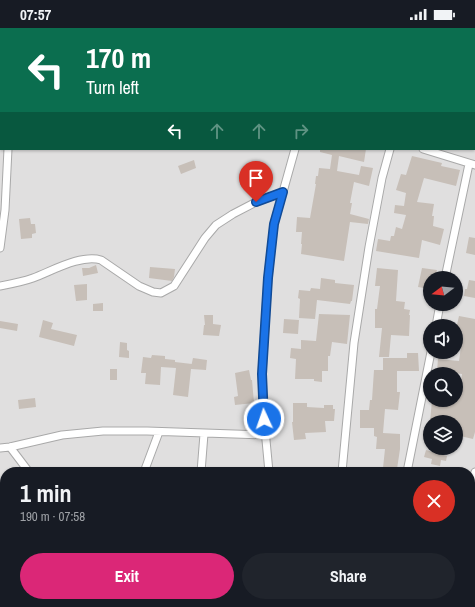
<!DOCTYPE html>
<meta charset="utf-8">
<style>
:root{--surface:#171b24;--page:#20242c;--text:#f1f3f6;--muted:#9ea1a6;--accent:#db2777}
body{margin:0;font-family:"Archivo Narrow",sans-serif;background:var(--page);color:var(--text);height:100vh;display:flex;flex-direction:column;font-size:15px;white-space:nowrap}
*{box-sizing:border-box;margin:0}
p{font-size:13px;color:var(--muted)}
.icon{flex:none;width:22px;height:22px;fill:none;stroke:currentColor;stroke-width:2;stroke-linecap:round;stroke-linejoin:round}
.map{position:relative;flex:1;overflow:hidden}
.sheet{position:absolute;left:0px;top:439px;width:475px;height:140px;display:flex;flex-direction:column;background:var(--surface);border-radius:16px 16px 0 0;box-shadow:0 1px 3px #0004}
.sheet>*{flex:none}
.banner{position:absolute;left:0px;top:0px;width:475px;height:122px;box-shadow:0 1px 3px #0004;background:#0b6e4f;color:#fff;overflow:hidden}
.needle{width:26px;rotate:254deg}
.controls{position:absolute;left:423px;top:243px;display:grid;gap:8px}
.controls a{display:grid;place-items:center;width:40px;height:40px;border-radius:50%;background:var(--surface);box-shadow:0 1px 3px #0004;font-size:20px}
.pin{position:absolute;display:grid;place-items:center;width:34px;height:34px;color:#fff;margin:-41px -17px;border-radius:50% 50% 50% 0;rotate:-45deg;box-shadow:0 0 4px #0007}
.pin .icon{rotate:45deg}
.me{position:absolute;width:44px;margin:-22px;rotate:357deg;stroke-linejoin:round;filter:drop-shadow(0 0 3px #0008)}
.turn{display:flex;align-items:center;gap:14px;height:84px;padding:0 20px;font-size:18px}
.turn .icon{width:52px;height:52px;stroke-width:2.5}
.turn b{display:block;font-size:28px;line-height:34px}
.lanes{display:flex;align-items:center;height:38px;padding:0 20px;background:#0003;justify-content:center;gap:20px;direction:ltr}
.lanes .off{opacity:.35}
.round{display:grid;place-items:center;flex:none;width:42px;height:42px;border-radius:21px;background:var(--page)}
.summary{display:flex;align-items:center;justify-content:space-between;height:68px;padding:0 20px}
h1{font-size:24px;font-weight:800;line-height:30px}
.cta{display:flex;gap:8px;margin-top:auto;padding:8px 20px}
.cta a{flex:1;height:46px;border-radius:24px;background:var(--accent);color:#fff;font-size:16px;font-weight:800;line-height:46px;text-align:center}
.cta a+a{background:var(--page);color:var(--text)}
.status{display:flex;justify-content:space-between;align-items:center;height:28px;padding:0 20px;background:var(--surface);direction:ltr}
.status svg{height:11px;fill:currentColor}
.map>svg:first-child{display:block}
.residential{fill:#e0dfdf;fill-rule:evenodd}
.building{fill:#c7bfb8}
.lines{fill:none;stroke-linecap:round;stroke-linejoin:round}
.minor-casing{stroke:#a9a9a9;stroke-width:9}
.minor{stroke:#fff;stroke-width:7}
.route-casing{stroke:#114b97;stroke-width:10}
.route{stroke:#1a73e8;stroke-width:7}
</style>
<div class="status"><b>07:57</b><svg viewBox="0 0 49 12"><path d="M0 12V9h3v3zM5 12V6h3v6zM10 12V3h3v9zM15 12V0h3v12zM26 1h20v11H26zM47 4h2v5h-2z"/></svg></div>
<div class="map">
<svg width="475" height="579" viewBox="0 0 475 579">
<rect width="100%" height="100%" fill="#f2efe9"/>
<!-- residential -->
<path class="residential" d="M0,0H475V579H0ZM1,1H474V121H1ZM430,250H456V276H430ZM430,298H456V324H430ZM430,346H456V372H430ZM430,394H456V420H430ZM5,444H470V574H5Z"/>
<!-- building -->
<path class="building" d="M320,121H366L364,134L339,128L337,143L359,147L361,138L373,140L369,158L354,154L350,175H352L350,186L369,191L368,196L350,194L344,233L301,226L302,216H301L302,204H296L297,189L310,190L316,156H315L316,148H318L319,140L330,141L332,127L320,124Z
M412,128L442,135L441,138L460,142L456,158L424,150L417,174L434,176L432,188H434L433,198L444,201L440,217L422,212L419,230L376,223L378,211L390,213L391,208H394L396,199L402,201L406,187L394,185L395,177L404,178L406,165L396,162L401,146L406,147Z
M194,132L196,140L181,146L178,138Z
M30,190L31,196H35L36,205L32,206V210L21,211L19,191Z
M469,209L475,210V227L466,225Z
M96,237L98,245L83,248L82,240H89Z
M150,239L175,241L174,249L172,253L149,250Z
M377,240L398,242L396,273L405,274L404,281L410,282L409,287H410L409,308L391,307L389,329H379L382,300H375V281H377L380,258H375Z
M422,240L437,242L435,250H430V261L418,259Z
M321,250L335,252V255L354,257L352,273H351L350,276L317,272L315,291L299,290L300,271L298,270L299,262L310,263L311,260L320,261Z
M469,252L475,253V270L464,268L465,261H467Z
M87,256V272L76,273L74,257Z
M103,275V283H93V276Z
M319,286L350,287L347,316L332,314L330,328H328V343H322V354L314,353V351H295L296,331L290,330L291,320L301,321V312L316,313Z
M204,287H213V296L221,297L219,308L203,307L204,297H205Z
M459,288L475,291V404L473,411L456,407V394H430L432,372H456V369H459L462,346L437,343L438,331L459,333L461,319L456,318V301Z
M284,291L299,292L298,306L283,305Z
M43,292L53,295L51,301L77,307L74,318L39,309Z
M0,293L18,296L17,303L0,300Z
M120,314L127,315V322L129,323V330L119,329Z
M407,325H418L419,343H397V364H400L398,382L385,381L383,405L400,406V421L397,441L383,440L385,421H376L377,409L374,408V400H360V382H369L370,372H372L374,342H383V330H407Z
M152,327L165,328V331L175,332V334L192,336L191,339L193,330L207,332L206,342L191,341L188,369L173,367L176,340L161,339L160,357L145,356L146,345H141L143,329L151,330Z
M110,341H117V352H110Z
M249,342L251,352H252L254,375L235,377L234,369L238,368L235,345Z
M35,370L36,379L19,381L18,372Z
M293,375H307V379L324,380V377H333V381H335L334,393H325L326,404L305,405L306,411L294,412L292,394H293Z
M426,422L447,428L446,433L441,432L440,438L431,436L432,431L424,429Z"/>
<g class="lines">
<defs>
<path id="minor" d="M306,0L310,1
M369,0L373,1
M58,1L59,0
M331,1V0
M0,24H1
M474,30H475
M423,121L475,137
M0,220L5,182L8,121
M445,250L469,136
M0,258C11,256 22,254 33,250C52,243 81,226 101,232L139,258L153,264L161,265L174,258L205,210L216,197L233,186L256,174L283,164
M436,298L440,276
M10,419L29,444
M0,420L10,419L62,407L103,403H147L266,407
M144,444L159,404
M201,444L204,406
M269,444L264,391L262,346L268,250L274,196L295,121
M342,444L354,315L369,219L382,150L390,121
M407,444L431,324
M470,464L475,444
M0,500H5
M470,541L475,542
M121,574V579
M189,579V574
M260,579V574
M358,579V574
M454,579V574"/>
</defs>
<!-- minor casing -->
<use href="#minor" class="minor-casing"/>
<!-- minor -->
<use href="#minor" class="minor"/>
</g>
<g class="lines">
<defs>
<path id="route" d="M256,174L283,164L274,196L268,250L262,346L264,391"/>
</defs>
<!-- route casing -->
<use href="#route" class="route-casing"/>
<!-- route -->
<use href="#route" class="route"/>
</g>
</svg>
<div class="controls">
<a><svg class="needle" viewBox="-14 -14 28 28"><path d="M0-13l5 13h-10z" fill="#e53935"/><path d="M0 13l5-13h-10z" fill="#9ea1a6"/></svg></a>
<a><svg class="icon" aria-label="sound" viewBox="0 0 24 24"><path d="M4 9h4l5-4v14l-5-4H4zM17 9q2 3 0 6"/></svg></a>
<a><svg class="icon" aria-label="search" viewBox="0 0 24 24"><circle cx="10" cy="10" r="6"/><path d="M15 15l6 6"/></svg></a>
<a><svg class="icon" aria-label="layers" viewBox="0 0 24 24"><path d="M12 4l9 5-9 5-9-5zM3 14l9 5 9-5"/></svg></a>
</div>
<div class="pin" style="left:256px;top:174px;background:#d93025"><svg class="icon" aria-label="arrive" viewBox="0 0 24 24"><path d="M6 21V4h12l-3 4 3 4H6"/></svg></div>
<svg class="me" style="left:264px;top:391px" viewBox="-20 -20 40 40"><circle r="17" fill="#1a73e8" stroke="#fff" stroke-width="3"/><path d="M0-11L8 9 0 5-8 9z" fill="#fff"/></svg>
<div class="banner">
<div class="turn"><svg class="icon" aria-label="left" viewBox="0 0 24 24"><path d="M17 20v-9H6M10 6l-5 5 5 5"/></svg><div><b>170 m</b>Turn left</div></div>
<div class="lanes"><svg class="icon" aria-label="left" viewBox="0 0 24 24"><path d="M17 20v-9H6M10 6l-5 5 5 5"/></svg><svg class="icon off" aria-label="ahead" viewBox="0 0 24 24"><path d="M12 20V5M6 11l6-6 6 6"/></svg><svg class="icon off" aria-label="ahead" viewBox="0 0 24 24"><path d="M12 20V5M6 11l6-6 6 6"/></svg><svg class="icon off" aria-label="right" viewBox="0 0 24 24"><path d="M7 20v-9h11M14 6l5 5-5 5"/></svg></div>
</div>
<section class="sheet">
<div class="summary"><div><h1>1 min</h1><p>190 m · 07:58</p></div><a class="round" style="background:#d93025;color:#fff"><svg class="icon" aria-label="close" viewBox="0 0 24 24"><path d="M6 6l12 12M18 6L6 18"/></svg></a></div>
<div class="cta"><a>Exit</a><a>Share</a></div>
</section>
</div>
